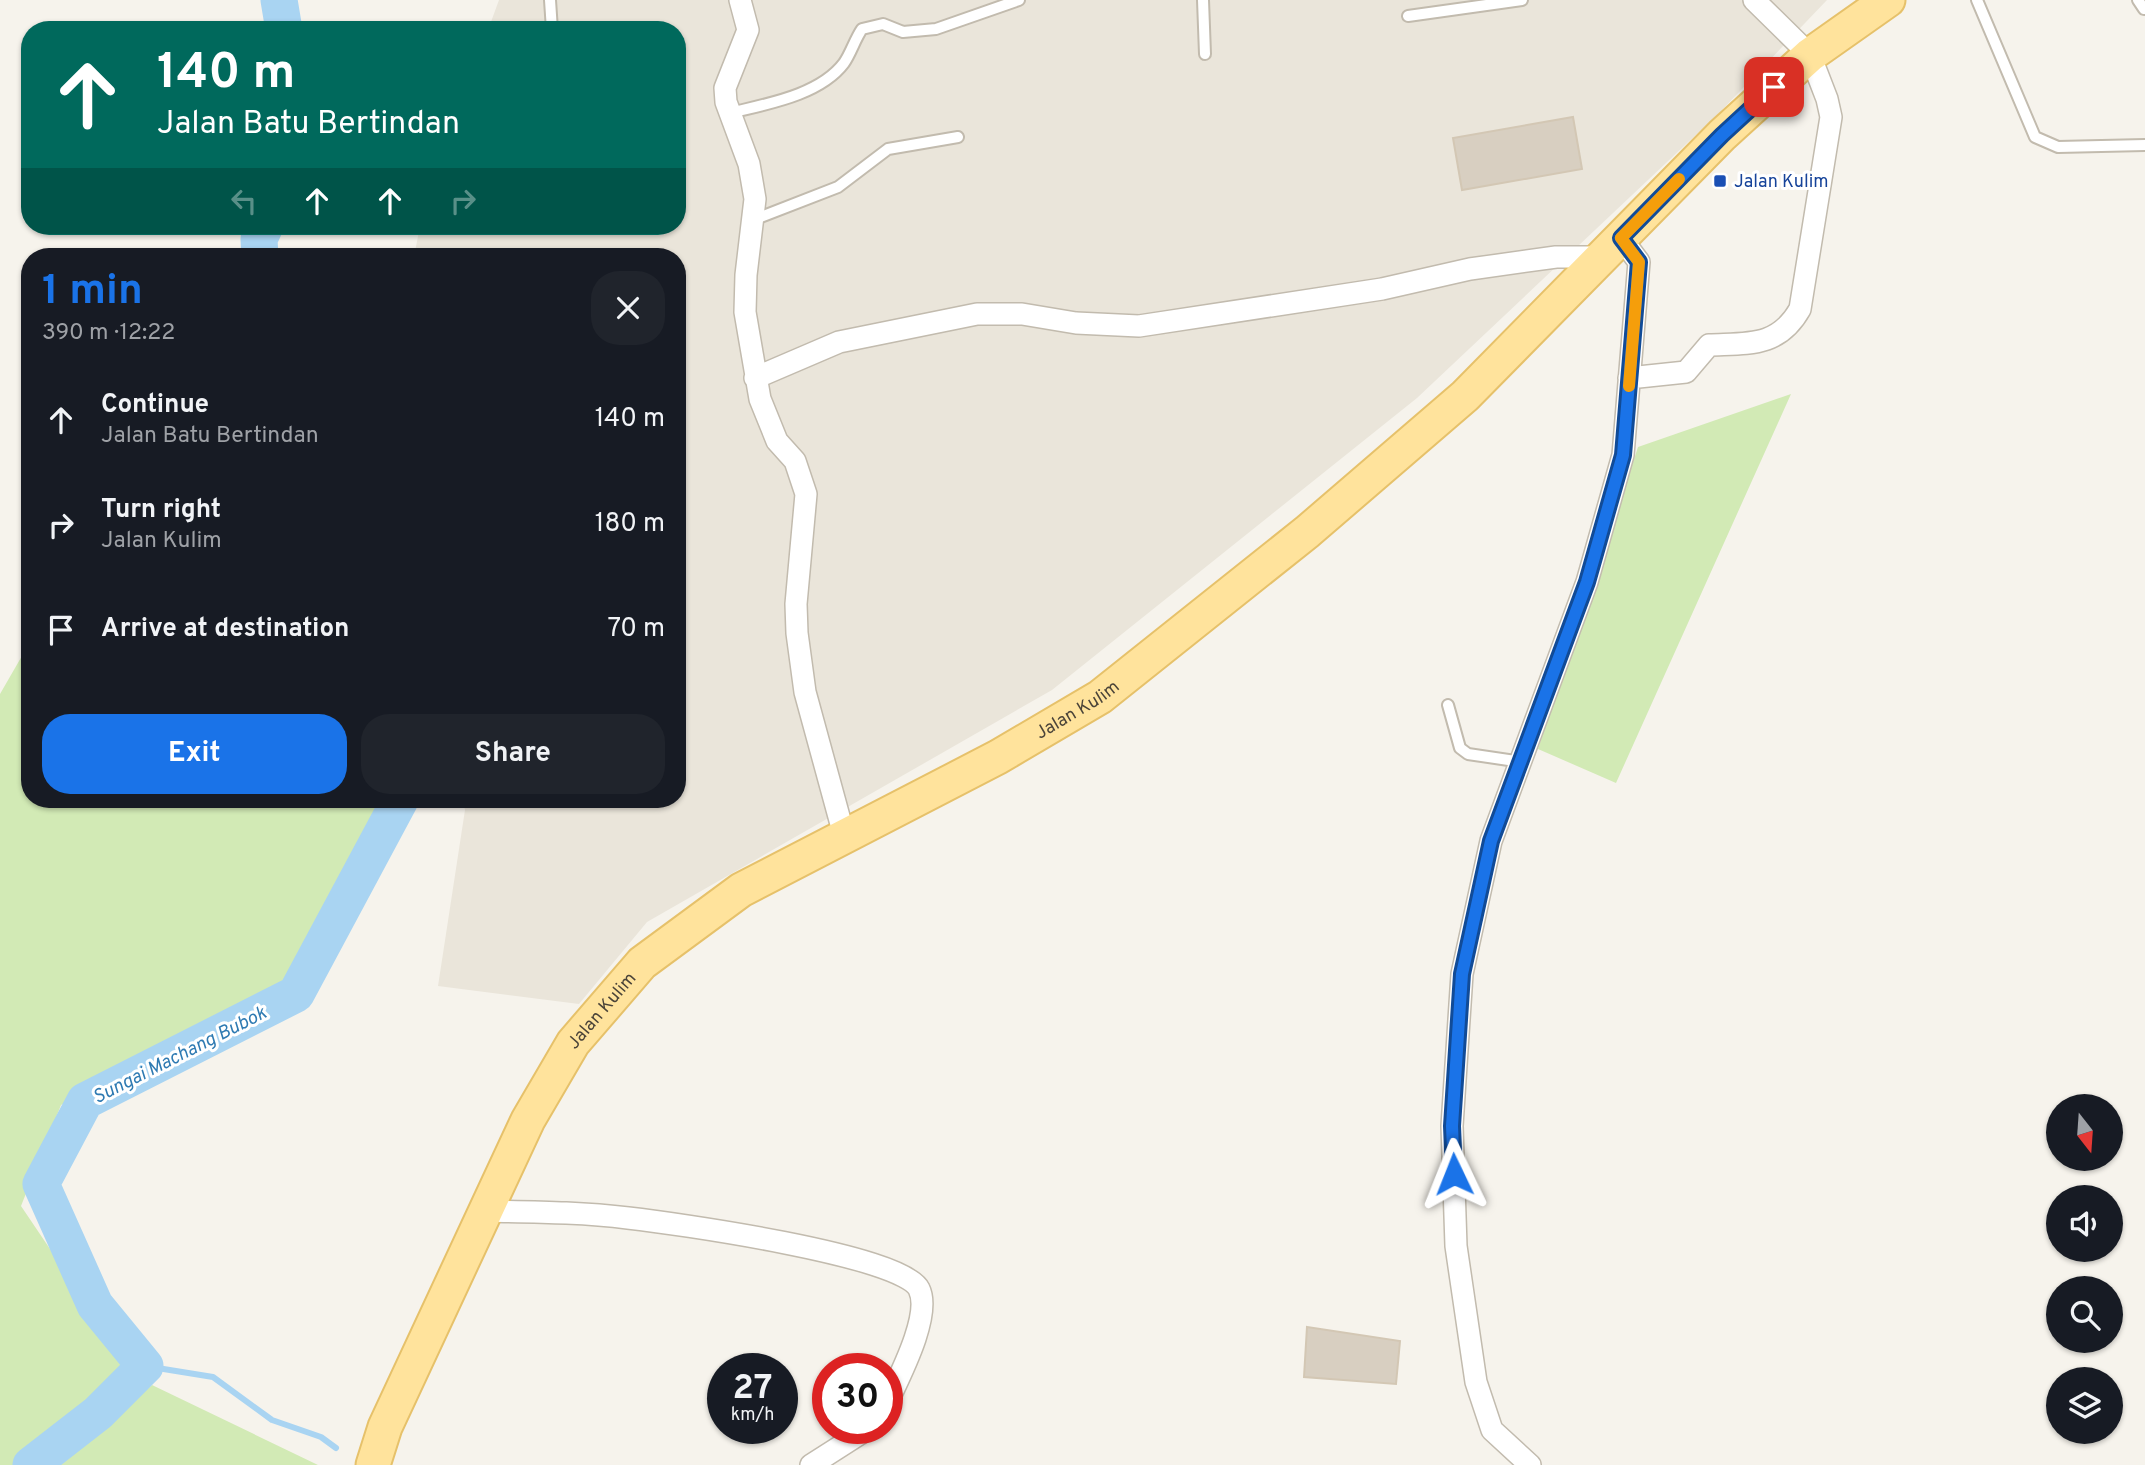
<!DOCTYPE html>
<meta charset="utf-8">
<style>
:root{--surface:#171b24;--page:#20242c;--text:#f1f3f6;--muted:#9ea1a6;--accent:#1a73e8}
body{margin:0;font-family:Overpass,sans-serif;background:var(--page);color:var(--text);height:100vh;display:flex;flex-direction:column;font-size:26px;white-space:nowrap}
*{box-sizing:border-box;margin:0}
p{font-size:23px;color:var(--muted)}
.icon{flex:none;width:38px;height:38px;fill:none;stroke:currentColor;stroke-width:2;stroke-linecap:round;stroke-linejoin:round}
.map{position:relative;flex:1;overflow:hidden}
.drawer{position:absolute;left:21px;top:248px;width:665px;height:560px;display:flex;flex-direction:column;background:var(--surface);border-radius:28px;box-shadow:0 2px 5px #0004}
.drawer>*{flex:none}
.banner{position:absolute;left:21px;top:21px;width:665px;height:214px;border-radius:28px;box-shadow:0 2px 5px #0004;background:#00695c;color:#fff;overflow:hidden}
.needle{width:46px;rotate:163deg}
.tools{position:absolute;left:2046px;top:1094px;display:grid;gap:14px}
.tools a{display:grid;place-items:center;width:77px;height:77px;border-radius:50%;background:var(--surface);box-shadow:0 2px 5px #0004;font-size:35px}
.speed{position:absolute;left:707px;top:1353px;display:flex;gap:14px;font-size:35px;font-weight:700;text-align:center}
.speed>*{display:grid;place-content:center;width:91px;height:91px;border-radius:50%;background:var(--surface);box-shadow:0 2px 5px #0004;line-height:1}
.speed small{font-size:18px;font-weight:400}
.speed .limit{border:10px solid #d22;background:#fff;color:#111}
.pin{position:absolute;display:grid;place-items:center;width:60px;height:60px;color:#fff;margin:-30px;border-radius:14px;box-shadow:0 4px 10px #0006}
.me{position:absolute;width:77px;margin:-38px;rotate:358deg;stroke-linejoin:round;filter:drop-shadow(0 0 5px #0008)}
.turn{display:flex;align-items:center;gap:24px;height:147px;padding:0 21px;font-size:32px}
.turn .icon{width:91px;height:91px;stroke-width:2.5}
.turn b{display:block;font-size:49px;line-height:60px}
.lanes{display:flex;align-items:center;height:66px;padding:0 21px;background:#0003;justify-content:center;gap:35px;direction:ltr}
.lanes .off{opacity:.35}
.round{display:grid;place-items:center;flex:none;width:74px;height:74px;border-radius:28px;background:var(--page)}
.overview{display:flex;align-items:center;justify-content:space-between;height:119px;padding:0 21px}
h1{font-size:42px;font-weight:700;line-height:52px;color:var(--accent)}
.action{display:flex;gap:14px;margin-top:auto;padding:14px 21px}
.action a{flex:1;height:80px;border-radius:28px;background:var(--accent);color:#fff;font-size:28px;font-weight:700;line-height:80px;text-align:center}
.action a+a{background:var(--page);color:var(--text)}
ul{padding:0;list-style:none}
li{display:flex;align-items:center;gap:21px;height:105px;padding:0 21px}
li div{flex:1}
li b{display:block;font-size:26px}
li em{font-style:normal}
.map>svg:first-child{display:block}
.residential{fill:#eae5da}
.green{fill:#d2eab5}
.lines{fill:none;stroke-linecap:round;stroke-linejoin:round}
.stream{stroke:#a9d4f2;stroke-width:6}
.river{stroke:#a9d4f2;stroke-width:37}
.building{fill:#d8cfc1;stroke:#d3c7b4;stroke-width:2}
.lane-casing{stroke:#c2bbae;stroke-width:14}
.street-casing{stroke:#c2bbae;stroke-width:24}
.primary-casing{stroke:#e6c16a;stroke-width:37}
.lane{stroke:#fff;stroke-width:10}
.street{stroke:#fff;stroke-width:21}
.primary{stroke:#ffe39c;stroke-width:33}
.route-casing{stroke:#114b97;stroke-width:18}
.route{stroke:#1a73e8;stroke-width:12}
.slow{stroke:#f59e0b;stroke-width:12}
.transit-dot{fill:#1a4fb4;stroke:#fff;stroke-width:2.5}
.labels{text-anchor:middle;stroke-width:6;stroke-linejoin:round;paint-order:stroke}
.transit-label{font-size:18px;fill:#164399;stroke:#fff;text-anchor:start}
.street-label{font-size:18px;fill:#4b4439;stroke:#fff}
.water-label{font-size:19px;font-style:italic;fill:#2e7ab2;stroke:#fff}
</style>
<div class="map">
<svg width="2145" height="1465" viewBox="0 0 2145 1465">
<rect width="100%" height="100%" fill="#f6f3ec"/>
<!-- residential -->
<path class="residential" d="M499,0H1827L1719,113L1417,398L1052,690L647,922L579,1004L438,986L465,810L463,800H677V257H414L420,226H677V30H488Z"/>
<!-- green -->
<path class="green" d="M1791,394L1616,783L1538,749L1638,447Z
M30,642V800H381L286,982L61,1105L21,1206L129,1366L18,1459L17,1465H0V694Z
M152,1385L318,1465H55Z"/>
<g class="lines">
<!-- stream -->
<path class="stream" d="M145,1366L213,1377L272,1420L321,1437L336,1448"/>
<!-- river -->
<path class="river" d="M279,0L284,30
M260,257L259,239L265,226
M31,1465L98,1413L145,1366L95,1305L41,1184L85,1101L296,994L400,800"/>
</g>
<!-- building -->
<path class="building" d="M1573,117L1582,169L1462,190L1453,138Z
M1307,1327L1400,1341L1396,1384L1304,1377Z"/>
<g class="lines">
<defs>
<path id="lane" d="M550,0L552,30
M1203,0L1205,54
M1977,0L2035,137L2058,147L2145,145
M2138,0L2144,9
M1408,16L1522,0
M730,113C767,104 820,95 844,63C851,53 855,39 862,29L883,24L903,32L936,29L1019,0
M753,220L838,187L888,149L958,137
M1448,705L1460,748L1468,754L1522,762"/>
<path id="street" d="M740,0L748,30L725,88L726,102L749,164L755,199L746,275L745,312L760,399L777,441L795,461L806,494L796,604L797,633L805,692L844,835
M755,378L839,342L977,314H1022L1076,323L1139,326L1382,289L1470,269L1556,257H1602
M1629,378L1686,372L1709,345C1747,343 1778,348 1800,309L1831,117L1827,99L1810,55L1754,0
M484,1211C532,1212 580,1212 628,1218C672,1223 903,1255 919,1289C932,1315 899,1377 887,1403
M811,1465L869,1428
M1530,1465L1492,1430L1476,1382L1456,1246L1452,1126L1462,974L1491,841L1587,582L1623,455L1639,262L1621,238"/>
<g id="primary">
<path id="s1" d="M373,1465L385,1427L528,1120L573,1043L642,963L741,890L998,757L1100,697L1307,532L1465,396L1722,135L1810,55L1888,0"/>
</g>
</defs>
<!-- lane casing -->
<use href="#lane" class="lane-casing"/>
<!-- street casing -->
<use href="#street" class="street-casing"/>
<!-- primary casing -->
<use href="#primary" class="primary-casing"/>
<!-- lane -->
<use href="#lane" class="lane"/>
<!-- street -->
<use href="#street" class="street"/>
<!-- primary -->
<use href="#primary" class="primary"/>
</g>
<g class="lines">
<defs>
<path id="route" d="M1454,1174L1452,1126L1462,974L1491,841L1587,582L1623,455L1639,262L1621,238L1722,135L1774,87"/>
</defs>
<!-- route casing -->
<use href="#route" class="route-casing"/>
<!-- route -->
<use href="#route" class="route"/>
<!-- slow -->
<path class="slow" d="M1629,386L1639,262L1621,238L1679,179"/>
</g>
<!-- markers -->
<rect class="transit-dot" x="1713" y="174" width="14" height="14" rx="3.5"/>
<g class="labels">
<!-- transit labels -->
<g class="transit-label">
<text x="1734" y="187">Jalan Kulim</text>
</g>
<!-- street labels -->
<g class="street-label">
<text dy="6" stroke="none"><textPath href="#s1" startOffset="1078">Jalan Kulim</textPath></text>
<text dy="6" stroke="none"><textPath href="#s1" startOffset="511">Jalan Kulim</textPath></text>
</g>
<!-- water labels -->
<g class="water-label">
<text transform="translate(179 1054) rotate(-27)" y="7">Sungai Machang Bubok</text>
</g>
</g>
</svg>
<div class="tools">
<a><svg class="needle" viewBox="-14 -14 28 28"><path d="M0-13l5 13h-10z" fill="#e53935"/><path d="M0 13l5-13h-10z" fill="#9ea1a6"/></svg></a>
<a><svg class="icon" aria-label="sound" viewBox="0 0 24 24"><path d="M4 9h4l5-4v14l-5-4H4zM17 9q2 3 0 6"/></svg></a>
<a><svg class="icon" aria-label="search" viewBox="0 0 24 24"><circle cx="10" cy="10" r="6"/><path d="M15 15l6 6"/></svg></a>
<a><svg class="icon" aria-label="layers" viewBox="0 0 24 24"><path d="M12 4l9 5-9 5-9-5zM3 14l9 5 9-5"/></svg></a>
</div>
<div class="speed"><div>27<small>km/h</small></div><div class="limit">30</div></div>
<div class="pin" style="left:1774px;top:87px;background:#d93025"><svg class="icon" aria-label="arrive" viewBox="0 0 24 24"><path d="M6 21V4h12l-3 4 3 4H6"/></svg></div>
<svg class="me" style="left:1454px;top:1174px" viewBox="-20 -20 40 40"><path d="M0-17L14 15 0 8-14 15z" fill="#1a73e8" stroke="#fff" stroke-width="4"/></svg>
<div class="banner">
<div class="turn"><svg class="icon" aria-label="ahead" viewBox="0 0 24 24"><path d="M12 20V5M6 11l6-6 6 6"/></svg><div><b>140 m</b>Jalan Batu Bertindan</div></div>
<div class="lanes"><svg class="icon off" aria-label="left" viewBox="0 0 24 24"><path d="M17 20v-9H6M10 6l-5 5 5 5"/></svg><svg class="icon" aria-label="ahead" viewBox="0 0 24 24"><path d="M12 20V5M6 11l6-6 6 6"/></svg><svg class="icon" aria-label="ahead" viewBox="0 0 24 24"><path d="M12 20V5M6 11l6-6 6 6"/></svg><svg class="icon off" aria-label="right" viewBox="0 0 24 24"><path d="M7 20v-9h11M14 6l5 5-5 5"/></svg></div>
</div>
<section class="drawer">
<div class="overview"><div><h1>1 min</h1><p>390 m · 12:22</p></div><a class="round"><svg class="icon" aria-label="close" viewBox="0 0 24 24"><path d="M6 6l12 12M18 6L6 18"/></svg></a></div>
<ul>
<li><svg class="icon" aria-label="ahead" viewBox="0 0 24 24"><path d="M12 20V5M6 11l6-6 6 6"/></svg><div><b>Continue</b><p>Jalan Batu Bertindan</p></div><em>140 m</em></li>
<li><svg class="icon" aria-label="right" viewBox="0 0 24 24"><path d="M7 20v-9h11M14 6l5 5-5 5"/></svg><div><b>Turn right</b><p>Jalan Kulim</p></div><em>180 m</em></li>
<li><svg class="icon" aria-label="arrive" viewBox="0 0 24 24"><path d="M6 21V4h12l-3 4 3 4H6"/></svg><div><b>Arrive at destination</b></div><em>70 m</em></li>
</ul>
<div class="action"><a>Exit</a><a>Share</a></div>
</section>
</div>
